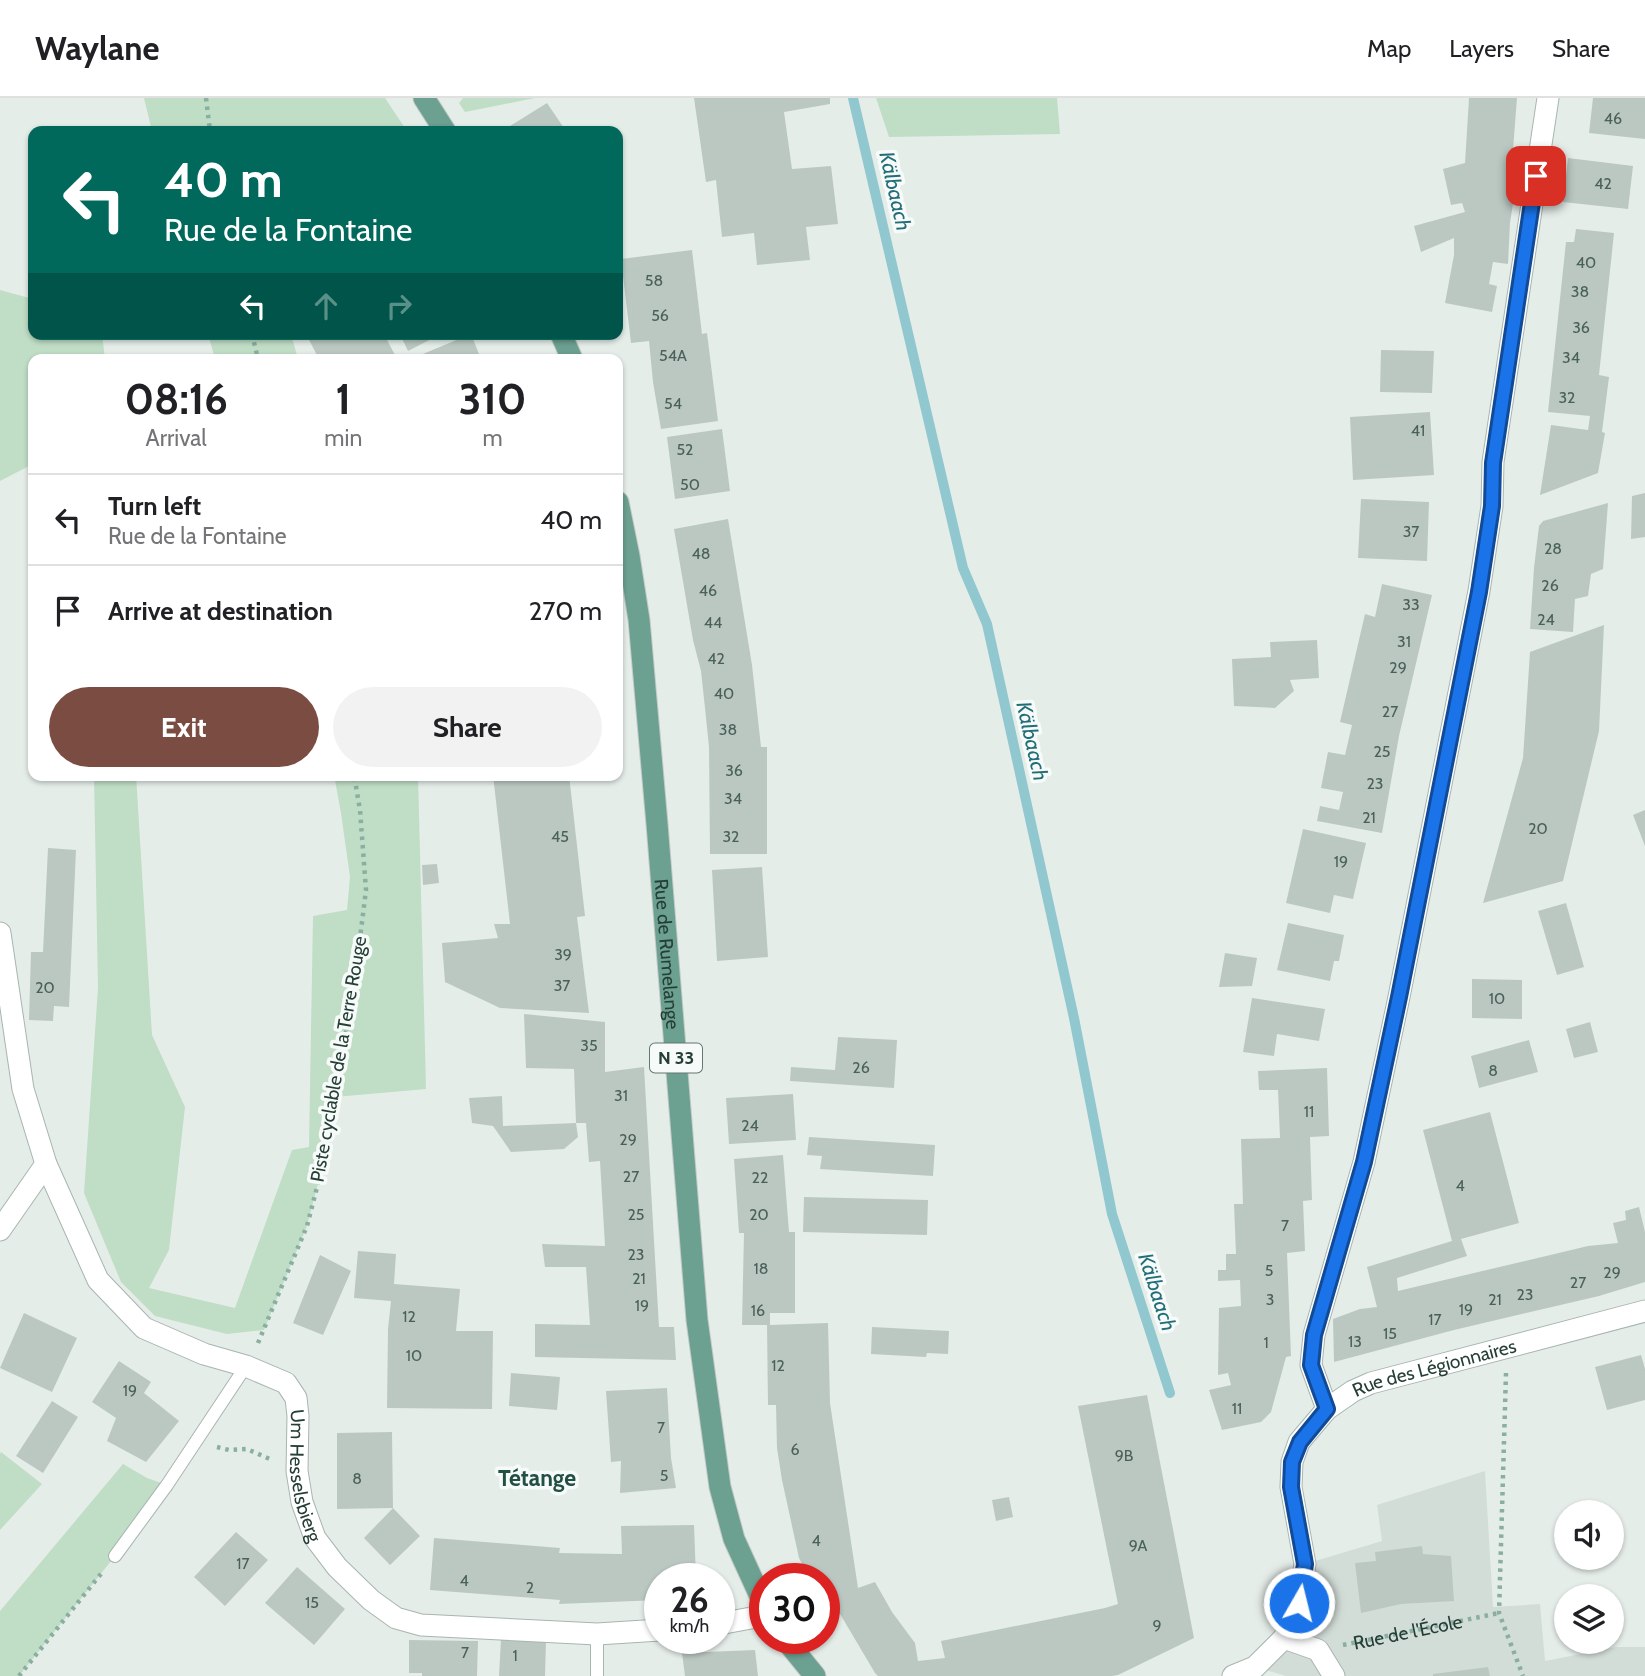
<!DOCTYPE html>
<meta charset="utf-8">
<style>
:root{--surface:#fff;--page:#f2f2f2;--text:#202124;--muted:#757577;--line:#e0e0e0;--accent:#7b4c42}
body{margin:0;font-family:Cabin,sans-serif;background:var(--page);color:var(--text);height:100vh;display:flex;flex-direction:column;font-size:26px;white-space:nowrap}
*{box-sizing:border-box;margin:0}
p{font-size:23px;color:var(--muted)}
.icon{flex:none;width:38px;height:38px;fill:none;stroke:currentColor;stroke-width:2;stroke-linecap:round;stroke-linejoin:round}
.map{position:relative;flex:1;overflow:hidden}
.drawer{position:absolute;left:28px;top:256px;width:595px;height:427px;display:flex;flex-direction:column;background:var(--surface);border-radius:14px;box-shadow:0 2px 5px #0004}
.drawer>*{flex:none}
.banner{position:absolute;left:28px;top:28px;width:595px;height:214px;border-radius:14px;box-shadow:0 2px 5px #0004;background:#00695c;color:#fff;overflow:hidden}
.fabs{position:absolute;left:1554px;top:1402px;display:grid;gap:14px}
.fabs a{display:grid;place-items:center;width:70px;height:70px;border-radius:50%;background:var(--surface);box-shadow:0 2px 5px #0004;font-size:35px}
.speed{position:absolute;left:644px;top:1465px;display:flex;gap:14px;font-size:35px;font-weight:700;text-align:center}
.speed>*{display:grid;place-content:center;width:91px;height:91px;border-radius:50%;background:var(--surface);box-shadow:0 2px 5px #0004;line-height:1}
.speed small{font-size:18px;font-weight:400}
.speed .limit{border:10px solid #d22;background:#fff;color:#111}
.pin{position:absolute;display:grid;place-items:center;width:60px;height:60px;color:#fff;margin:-30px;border-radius:14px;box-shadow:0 4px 10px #0006}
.me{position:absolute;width:77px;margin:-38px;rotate:8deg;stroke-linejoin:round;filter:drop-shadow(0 0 5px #0008)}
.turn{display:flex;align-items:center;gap:24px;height:147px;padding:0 21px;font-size:32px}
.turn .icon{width:91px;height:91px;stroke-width:2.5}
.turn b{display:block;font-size:49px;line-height:60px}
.lanes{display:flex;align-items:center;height:66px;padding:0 21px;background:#0003;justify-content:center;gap:35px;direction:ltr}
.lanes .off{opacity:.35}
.eta{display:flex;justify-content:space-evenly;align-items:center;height:119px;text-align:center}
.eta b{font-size:42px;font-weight:700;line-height:49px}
.action{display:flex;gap:14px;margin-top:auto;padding:14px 21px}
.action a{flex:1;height:80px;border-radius:42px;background:var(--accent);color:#fff;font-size:28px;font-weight:700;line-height:80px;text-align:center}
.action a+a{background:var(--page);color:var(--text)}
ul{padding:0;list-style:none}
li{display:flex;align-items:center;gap:21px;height:91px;padding:0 21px;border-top:2px solid var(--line)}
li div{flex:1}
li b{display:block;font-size:26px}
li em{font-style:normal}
header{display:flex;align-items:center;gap:42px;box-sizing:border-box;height:98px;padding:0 35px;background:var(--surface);border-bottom:2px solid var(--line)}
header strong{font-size:33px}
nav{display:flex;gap:38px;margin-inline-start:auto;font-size:24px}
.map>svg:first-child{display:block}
.built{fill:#d3ddd8}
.green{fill:#c0ddc6}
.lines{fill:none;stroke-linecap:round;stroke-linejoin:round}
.stream{stroke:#91c8cf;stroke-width:10}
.building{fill:#bbc8c2}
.service-casing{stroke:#a8b5b0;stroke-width:14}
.minor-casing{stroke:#a8b5b0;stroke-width:23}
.tertiary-casing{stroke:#a8b5b0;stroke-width:23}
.primary-casing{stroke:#c2c9c7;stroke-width:23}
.path{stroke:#88afa1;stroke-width:4.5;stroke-dasharray:3.5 5;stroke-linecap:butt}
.service{stroke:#fff;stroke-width:12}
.minor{stroke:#fff;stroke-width:21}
.tertiary{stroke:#fff;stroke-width:21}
.primary{stroke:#6ca090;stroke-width:21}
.route-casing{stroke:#114b97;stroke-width:18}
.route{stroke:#1a73e8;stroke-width:12}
.labels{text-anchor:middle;stroke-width:7;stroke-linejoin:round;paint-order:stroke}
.number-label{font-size:16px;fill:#4a6159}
.shield{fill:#f6faf8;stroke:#647770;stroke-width:2}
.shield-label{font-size:18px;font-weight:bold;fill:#253f36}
.street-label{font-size:19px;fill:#253f36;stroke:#f6faf8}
.water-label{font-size:21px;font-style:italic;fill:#226e78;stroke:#f6faf8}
.quarter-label{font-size:23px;font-weight:bold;fill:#225042;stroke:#f6faf8}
</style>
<header>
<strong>Waylane</strong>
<nav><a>Map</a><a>Layers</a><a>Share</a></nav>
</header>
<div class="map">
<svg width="1645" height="1578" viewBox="0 0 1645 1578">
<rect width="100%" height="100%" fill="#e5ede9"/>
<!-- built -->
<path class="built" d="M1485,1373L1493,1509L1540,1506L1545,1563L1616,1549H1645V1578H1286L1255,1569L1284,1540L1305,1466L1382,1443L1377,1407Z"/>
<!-- green -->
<path class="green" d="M144,0H385L407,33H152Z
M463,0H535L465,14L459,5Z
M876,0H1057L1060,36L889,39Z
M0,192L33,201V236H102L105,261H33V366L0,383Z
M208,236H291L298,261H215Z
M94,677H136L152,937L185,1009L169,1152L149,1190L235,1210L292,1052L309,1049L313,818L347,812L350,779L341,715L334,677H418L426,991L335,999L328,1047L307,1128L264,1232L227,1236L155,1218L121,1184L84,1095L98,890Z
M1,1354L42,1386L0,1432V1356Z
M123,1366L147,1380L167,1387L115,1458L19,1578H0V1513Z"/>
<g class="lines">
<!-- stream -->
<path class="stream" d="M853,0L963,470L987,526L1074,920L1112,1116L1170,1295"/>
</g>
<!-- building -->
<path class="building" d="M694,0H830V6L784,14L792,71L831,68L838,126L806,129L810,162L757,167L754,135L722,139L716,82L706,84Z
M1469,0H1517L1513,52L1515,93L1510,125L1508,166L1493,164L1489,186L1497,188L1492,214L1445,205L1454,157V140L1421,154L1414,128L1465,114L1462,105L1451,107L1443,71L1465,65Z
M1593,0H1645V41L1589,35Z
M547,5L566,33H502Z
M1568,60L1633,68L1628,111L1563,104Z
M1576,131L1614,135L1599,277L1609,279L1602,334L1605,335L1598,375L1540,397L1551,327L1588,332L1590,318L1548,314L1566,144H1574Z
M692,152L702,236L707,235L718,323L661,331L653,284L649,243L631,245L621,161Z
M306,236H384L397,261H319Z
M400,236H441L408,253Z
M471,236L481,261H419L418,258Z
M1381,252L1434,253L1432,295L1380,294Z
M1430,314L1434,377L1353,382L1350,319Z
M722,331L730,393L675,401L667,339Z
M1645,395V439L1631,441L1632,398Z
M1361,401L1429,404L1427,463L1358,460Z
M1608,405L1603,471L1591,476L1588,498L1575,501L1573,534L1530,531L1534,470L1539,428L1543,423Z
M728,421L752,567L761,649H767V756H710L709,649L705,610L701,573L693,542L674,431Z
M1382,486L1432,497L1399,638L1382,735L1317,723L1320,708L1339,712L1343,694L1321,690L1328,654L1345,657L1352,627L1340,624L1365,516L1375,519Z
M1604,527L1599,633L1563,783L1483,805L1523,660L1530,554Z
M1317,542L1319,580L1290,582L1294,593L1275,610L1234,608L1232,561L1271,559L1270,544Z
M493,677H569L585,818L577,819L589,915L500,910L445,884L442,845L498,840L494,826H510Z
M1645,712V748L1633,717Z
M1303,731L1366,745L1353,801L1334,797L1330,815L1286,805Z
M48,750L76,752L69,909L54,908L53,923L29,922L31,854H43Z
M437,766L439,785L423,787L422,767Z
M762,769L768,859L717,863L712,772Z
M1566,805L1584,869L1557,877L1538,813Z
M1288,825L1344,837L1339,863H1334L1330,883L1277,872Z
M1225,855L1257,860L1252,888L1219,889Z
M1472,881L1522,882V921L1472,920Z
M1252,900L1325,911L1319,943L1277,936L1274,958L1243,954Z
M524,916L605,924V974L644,969L659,1229H674L676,1262L535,1259V1226L590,1227L586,1169H545L542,1146L605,1148L600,1063L589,1064L586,1025H576L574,971L526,970Z
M1590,924L1598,954L1574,960L1566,931Z
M838,939L897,942L894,990L790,983L791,969L835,972Z
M1529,942L1538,974L1479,990L1471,958Z
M1327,970L1329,1038L1310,1039L1312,1102L1303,1103L1305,1153L1287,1155L1291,1258L1286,1259L1271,1314L1261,1324L1222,1332L1209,1292L1231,1287L1228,1275L1218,1277L1219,1210L1241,1208L1240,1182L1218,1183V1172H1226V1156H1236L1234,1106H1243L1241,1041L1280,1040L1278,992H1259L1258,973Z
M793,996L796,1042L729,1046L726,1000Z
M502,998L503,1028L576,1025L578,1039L564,1051L511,1054L493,1028L472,1025L469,1000Z
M1490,1014L1519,1125L1461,1141L1467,1158L1397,1180L1398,1193L1588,1148L1618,1145L1613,1125L1626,1122L1625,1113L1639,1109L1645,1134V1184L1599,1198L1454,1232L1334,1264L1333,1221L1360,1211L1377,1209L1367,1169L1452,1143L1423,1032Z
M809,1039L935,1047L933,1078L820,1071L822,1058L807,1057Z
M783,1057L789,1134H795V1215H770V1227L828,1225L830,1305L858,1490L875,1484L892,1514L915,1545L918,1563L945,1560L941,1543L1105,1510L1118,1506L1078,1308L1147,1297L1194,1540L1118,1577L1112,1578H878L875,1575L830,1499L824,1500V1480H809L799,1460L782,1382L777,1350L776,1307H768L767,1227H742L744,1135H739L734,1061Z
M804,1099L928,1102L927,1137L803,1134Z
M358,1153L396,1156L394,1186L460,1191L456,1233H493L492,1311L387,1310L388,1231L391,1203L354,1200Z
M320,1157L351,1173L323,1237L293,1225Z
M24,1215L77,1240L52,1294L0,1270Z
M872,1229L949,1233L948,1256L927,1255L926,1259L871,1256Z
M1641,1257L1645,1271V1302L1607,1312L1595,1269Z
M119,1263L151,1284L144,1295L179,1323L146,1364L107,1343L116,1320L92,1304Z
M511,1275L560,1279L557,1312L509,1308Z
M667,1290L671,1360L676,1390L620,1395L621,1363L611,1364L606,1293Z
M52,1303L78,1319L43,1375L16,1358Z
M392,1334L393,1410L337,1411V1335Z
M1009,1399L1013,1419L996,1423L992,1402Z
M393,1410L420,1438L390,1467L364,1440Z
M694,1427L696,1480H660V1502L559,1506L560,1502L430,1492L434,1440L560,1450L559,1455L622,1456L621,1428Z
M236,1434L268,1462L225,1508L194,1479Z
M1422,1448L1423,1456L1451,1458L1454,1503L1401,1506L1361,1515L1355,1465L1376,1463L1375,1454Z
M297,1469L345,1511L314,1547L265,1505Z
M501,1541L546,1543L545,1578H499Z
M409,1542L478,1543L477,1578H422V1575H409Z
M755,1552L758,1578H685L682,1555Z
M1488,1569L1490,1578H1433V1576Z"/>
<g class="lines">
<defs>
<path id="service" d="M115,1458L167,1387L246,1268
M597,1578V1536"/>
<g id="minor">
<path id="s2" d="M0,835L23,991L46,1066L98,1182L144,1230L204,1256L246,1268L286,1285L296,1300L298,1318L297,1373L302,1404L315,1440L337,1469L371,1502L396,1520L421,1527L597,1536L660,1532"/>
<path d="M0,1132L46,1066"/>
<path d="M719,1526L751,1520L765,1515"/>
<path d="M1284,1540L1318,1552L1334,1578"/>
<path d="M1233,1578L1255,1569L1284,1540L1299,1505L1305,1466L1291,1389L1292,1364L1299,1344L1327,1311"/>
</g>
<g id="tertiary">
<path id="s3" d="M1548,0L1493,364L1492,408L1479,493L1399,899L1364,1064L1314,1237L1311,1267L1327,1311L1353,1293L1371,1285L1645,1213"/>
</g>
<g id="primary">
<path d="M424,0L445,33"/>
<path d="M561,236L572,261"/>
<path id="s4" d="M618,404L629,458L639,522L657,726L697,1222L720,1389L734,1441L765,1509"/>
<path d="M784,1540L815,1578"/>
</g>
</defs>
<!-- service casing -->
<use href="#service" class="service-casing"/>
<!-- minor casing -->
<use href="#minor" class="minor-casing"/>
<!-- tertiary casing -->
<use href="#tertiary" class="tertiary-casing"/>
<!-- primary casing -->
<use href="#primary" class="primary-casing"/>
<!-- path -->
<g class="path">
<path d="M206,0L210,33"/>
<path d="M252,236L258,261"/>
<path d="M258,1245L307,1128L328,1047L356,872L366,792L360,712L354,677"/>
<path d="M1506,1275L1499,1515L1523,1578"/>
<path d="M217,1349L229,1352L247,1351L272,1362"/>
<path id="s1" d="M1343,1547L1499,1515"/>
<path d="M19,1578L104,1472"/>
</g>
<!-- service -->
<use href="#service" class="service"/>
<!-- minor -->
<use href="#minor" class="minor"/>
<!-- tertiary -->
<use href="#tertiary" class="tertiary"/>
<!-- primary -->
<use href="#primary" class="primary"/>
</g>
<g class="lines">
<defs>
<path id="route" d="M1299,1505L1305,1466L1291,1389L1292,1364L1300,1344L1327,1311L1311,1267L1314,1237L1364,1064L1399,899L1479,494L1492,408L1493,365L1536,78"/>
</defs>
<!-- route casing -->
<use href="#route" class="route-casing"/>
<!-- route -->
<use href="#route" class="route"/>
</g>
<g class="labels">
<!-- number labels -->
<g class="number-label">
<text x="1613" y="26">46</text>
<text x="1603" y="91">42</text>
<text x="1586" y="170">40</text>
<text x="654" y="188">58</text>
<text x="1580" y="199">38</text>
<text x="660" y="223">56</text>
<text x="1581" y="235">36</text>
<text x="673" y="263">54A</text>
<text x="1571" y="265">34</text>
<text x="1567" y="305">32</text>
<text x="673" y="311">54</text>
<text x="1418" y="338">41</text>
<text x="685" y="357">52</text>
<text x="690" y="392">50</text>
<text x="1411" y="439">37</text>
<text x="1553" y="456">28</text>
<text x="701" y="461">48</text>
<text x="1550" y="493">26</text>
<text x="708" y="498">46</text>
<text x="1411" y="512">33</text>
<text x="1546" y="527">24</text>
<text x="713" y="530">44</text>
<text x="1404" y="549">31</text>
<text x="716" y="566">42</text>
<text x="1398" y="575">29</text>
<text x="724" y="601">40</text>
<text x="1390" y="619">27</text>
<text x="728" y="637">38</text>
<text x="1382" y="659">25</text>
<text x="734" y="678">36</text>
<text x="1375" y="691">23</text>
<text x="733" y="706">34</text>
<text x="1369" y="725">21</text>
<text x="1538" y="736">20</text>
<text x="560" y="744">45</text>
<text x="731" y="744">32</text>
<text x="1341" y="769">19</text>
<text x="563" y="862">39</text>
<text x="562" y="893">37</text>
<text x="45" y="895">20</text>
<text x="1497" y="906">10</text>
<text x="589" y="953">35</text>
<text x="861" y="975">26</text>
<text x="1493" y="978">8</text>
<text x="621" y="1003">31</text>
<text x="1309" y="1019">11</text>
<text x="750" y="1033">24</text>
<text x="628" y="1047">29</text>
<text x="631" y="1084">27</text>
<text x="760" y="1085">22</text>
<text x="1460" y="1093">4</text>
<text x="636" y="1122">25</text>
<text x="759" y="1122">20</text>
<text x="1285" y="1133">7</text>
<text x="636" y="1162">23</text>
<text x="761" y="1176">18</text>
<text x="1269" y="1178">5</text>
<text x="1612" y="1180">29</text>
<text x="639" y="1186">21</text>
<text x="1578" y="1190">27</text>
<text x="1525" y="1202">23</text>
<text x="1270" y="1207">3</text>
<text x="1495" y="1207">21</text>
<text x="642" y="1213">19</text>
<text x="1466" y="1217">19</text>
<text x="758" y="1218">16</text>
<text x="409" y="1224">12</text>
<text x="1435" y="1227">17</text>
<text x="1390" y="1241">15</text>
<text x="1355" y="1249">13</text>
<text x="1266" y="1250">1</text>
<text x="414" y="1263">10</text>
<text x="778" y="1273">12</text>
<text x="130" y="1298">19</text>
<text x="1237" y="1316">11</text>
<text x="661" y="1335">7</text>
<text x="795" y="1357">6</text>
<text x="1124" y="1363">9B</text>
<text x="664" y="1383">5</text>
<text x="357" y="1386">8</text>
<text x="816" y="1448">4</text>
<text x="1138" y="1453">9A</text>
<text x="243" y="1471">17</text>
<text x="464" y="1488">4</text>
<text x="530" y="1495">2</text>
<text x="312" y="1510">15</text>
<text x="1157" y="1533">9</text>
<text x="465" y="1560">7</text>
<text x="515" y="1563">1</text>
</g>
<!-- shield labels -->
<rect class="shield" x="650" y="945.5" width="52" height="29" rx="5"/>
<g class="shield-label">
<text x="676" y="966">N 33</text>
</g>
<!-- street labels -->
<g class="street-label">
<text dy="7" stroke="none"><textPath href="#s4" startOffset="455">Rue de Rumelange</textPath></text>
<text transform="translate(338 961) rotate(-80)" y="7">Piste cyclable de la Terre Rouge</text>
<text dy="7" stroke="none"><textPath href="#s3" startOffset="1454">Rue des Légionnaires</textPath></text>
<text dy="7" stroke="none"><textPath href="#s2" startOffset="679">Um Hesselsbierg</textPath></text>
<text dy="7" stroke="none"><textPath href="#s1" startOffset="66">Rue de l'École</textPath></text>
</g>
<!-- water labels -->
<g class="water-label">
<text transform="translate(895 93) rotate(77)" y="7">Kälbaach</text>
<text transform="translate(1032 643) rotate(77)" y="7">Kälbaach</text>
<text transform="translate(1157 1194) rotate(72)" y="7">Kälbaach</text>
</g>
<!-- quarter labels -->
<g class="quarter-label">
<text x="537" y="1388">Tétange</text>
</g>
</g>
</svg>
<div class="fabs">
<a><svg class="icon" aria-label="sound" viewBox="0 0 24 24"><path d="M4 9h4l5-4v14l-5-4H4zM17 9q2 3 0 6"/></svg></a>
<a><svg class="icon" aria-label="layers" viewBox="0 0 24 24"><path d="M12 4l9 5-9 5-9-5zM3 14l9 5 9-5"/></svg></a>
</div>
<div class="speed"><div>26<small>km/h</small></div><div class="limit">30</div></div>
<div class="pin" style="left:1536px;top:78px;background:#d93025"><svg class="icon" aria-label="arrive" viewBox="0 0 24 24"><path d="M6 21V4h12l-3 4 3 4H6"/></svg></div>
<svg class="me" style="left:1299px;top:1505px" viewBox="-20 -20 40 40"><circle r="17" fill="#1a73e8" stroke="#fff" stroke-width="3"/><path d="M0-11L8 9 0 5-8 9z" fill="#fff"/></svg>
<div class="banner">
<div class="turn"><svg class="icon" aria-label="left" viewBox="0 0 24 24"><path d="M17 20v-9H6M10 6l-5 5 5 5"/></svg><div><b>40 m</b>Rue de la Fontaine</div></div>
<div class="lanes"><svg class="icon" aria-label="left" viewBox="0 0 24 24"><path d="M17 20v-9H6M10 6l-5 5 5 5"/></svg><svg class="icon off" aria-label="ahead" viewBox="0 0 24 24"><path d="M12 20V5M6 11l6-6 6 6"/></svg><svg class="icon off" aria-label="right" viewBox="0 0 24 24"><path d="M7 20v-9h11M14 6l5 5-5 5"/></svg></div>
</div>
<section class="drawer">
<div class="eta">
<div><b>08:16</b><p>Arrival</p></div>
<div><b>1</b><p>min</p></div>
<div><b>310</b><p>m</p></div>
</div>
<ul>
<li><svg class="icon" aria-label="left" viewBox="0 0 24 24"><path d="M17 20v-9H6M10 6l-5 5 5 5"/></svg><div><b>Turn left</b><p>Rue de la Fontaine</p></div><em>40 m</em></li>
<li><svg class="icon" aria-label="arrive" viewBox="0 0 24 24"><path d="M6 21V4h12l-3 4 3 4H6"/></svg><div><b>Arrive at destination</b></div><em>270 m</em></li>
</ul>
<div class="action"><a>Exit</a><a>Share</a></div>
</section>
</div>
